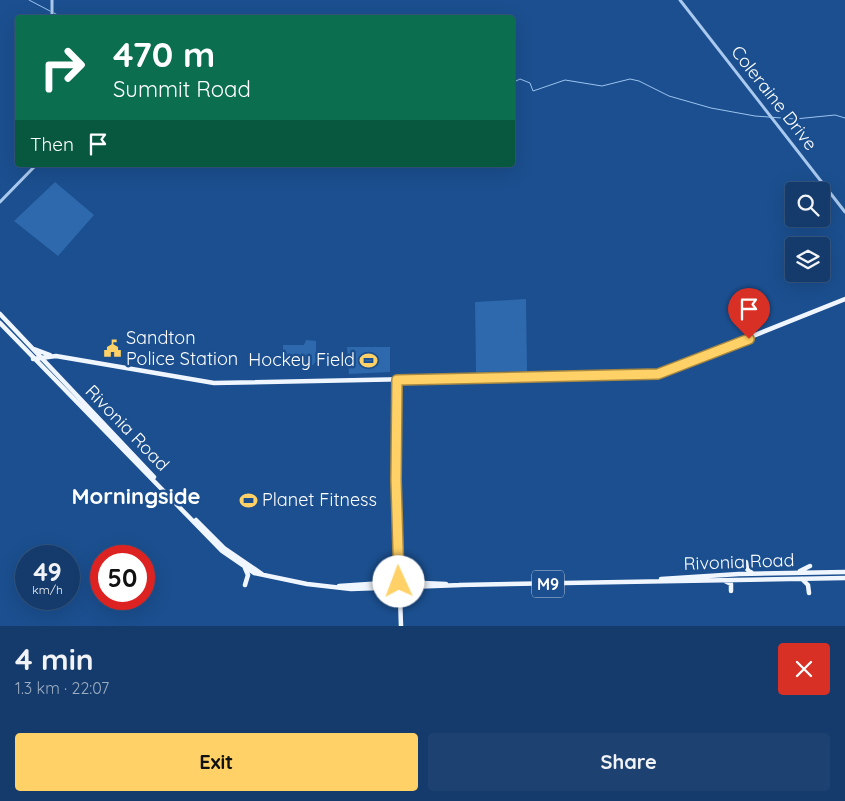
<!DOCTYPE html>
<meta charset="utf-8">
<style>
:root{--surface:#143b6b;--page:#1d4271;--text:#f1f3f6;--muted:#9dadc1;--line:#33557e;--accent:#ffd166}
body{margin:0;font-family:Quicksand,sans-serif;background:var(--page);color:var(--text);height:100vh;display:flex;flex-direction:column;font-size:19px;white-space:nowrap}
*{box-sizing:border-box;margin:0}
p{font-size:16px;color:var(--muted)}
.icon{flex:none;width:28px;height:28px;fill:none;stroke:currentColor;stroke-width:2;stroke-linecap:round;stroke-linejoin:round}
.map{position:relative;height:626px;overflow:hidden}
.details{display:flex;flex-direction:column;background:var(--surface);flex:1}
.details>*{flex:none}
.banner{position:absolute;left:15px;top:15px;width:500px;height:152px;border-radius:5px;box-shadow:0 5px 20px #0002,0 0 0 1px var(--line);background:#0b6e4f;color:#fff;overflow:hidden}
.tools{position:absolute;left:785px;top:182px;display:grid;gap:10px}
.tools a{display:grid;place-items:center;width:45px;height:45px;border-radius:5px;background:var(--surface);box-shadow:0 5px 20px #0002,0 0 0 1px var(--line);font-size:25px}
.speed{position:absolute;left:15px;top:545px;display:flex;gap:10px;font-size:25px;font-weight:700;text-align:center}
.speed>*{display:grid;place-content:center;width:65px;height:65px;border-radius:50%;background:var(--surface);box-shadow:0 5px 20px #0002,0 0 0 1px var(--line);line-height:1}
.speed small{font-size:12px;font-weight:400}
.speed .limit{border:8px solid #d22;background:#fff;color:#111}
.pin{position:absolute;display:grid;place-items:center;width:42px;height:42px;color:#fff;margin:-51px -21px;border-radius:50% 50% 50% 0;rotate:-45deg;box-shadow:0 0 5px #0007}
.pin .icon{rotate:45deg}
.me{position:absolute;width:55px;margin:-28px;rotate:358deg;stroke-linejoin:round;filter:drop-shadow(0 0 4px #0008)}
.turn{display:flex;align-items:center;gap:18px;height:105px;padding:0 15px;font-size:22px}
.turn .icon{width:65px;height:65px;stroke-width:2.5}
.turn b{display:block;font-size:35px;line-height:42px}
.then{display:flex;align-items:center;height:48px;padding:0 15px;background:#0003;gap:10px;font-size:19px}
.round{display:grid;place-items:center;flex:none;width:52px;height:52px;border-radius:5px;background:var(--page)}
.head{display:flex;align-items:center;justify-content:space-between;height:85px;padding:0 15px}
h1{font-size:30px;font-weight:700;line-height:38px}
.cta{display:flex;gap:10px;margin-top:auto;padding:10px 15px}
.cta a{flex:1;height:58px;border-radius:5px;background:var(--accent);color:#111;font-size:20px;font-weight:700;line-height:58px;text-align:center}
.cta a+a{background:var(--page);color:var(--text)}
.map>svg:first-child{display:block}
.green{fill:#2e69ad}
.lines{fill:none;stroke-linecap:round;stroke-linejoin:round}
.stream{stroke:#9cc4f0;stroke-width:1}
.minor{stroke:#a9c9ee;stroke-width:3}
.major{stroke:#f0f6ff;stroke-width:4.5}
.route-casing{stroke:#a68842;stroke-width:12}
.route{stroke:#ffd166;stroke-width:9}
.labels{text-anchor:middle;stroke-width:5;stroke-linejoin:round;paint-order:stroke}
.shield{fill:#1b4f8f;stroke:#bbcadd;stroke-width:1}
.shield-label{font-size:16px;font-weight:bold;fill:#fff}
.street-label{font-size:18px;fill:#fff;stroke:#1b4f8f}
.poi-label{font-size:18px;fill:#fff;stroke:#1b4f8f;text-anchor:start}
.district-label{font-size:22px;font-weight:bold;fill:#fff;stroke:#1b4f8f}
</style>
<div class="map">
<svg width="845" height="626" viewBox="0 0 845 626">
<rect width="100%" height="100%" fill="#1b4f8f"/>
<!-- green -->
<path class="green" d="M55,182L94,215L58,256L14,221Z
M526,299L527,371L476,372L475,302Z
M306,340L316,341V361L313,365L283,367V345H304Z
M347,347H390V372L349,374Z"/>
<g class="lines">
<!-- stream -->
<path class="stream" d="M29,0L50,11
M54,13L63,18
M512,83L520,79L530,83L533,91L565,80L602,86L630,79L639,81L669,96L711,108L755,116L795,119L835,115L845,118"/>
<!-- minor -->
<path class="minor" d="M680,0L845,212
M52,18V0
M0,202L36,165"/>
<!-- major -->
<path class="major" d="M0,314L154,477
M0,323L222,551L254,573L307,584L351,589L462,585
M34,349L50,355
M33,359L56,356L214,383L658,374L845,299
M397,380L396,480L401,626
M196,520L224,548L262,574
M746,562L747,569L752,573
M800,571L810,566
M661,579L739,574L845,572
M802,579L808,585L809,593
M725,581L731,584V591
M245,585L248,575L245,568
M459,585L845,578
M339,586L399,582L446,584
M401,599L403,594L413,589"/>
</g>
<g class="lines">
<defs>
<path id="route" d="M399,582L396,480L397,380L658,374L749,339"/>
</defs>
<!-- route casing -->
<use href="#route" class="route-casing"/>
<!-- route -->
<use href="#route" class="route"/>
</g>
<!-- icons -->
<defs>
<symbol id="civic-bare" viewBox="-9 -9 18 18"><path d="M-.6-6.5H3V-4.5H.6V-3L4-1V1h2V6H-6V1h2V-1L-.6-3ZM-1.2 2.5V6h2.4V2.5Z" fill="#ffd166" stroke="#1b4f8f" stroke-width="2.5" paint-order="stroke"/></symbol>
<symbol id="stadium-bare" viewBox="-9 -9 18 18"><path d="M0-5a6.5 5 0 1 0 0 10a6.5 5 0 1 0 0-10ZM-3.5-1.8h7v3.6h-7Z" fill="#ffd166" stroke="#1b4f8f" stroke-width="2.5" paint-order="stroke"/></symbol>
</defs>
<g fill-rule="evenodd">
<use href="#civic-bare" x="100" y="336" width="25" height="25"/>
<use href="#stadium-bare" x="356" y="348" width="25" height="25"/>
<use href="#stadium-bare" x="236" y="488" width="25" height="25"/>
</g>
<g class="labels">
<!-- shield labels -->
<rect class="shield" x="532" y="570.5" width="32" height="27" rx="4"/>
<g class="shield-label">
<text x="548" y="590">M9</text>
</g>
<!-- street labels -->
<g class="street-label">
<text transform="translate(774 98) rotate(52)" y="6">Coleraine Drive</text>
<text transform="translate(127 428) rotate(46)" y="6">Rivonia Road</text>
<text transform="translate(739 562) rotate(-2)" y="6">Rivonia Road</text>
</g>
<!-- poi labels -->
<g class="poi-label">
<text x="126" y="344">Sandton<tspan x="126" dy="21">Police Station</tspan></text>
<text x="355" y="366" text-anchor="end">Hockey Field</text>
<text x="262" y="506">Planet Fitness</text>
</g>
<!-- district labels -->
<g class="district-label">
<text x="136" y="504">Morningside</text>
</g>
</g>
</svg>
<div class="tools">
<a><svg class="icon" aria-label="search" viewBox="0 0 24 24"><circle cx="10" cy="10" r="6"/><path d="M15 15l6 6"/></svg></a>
<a><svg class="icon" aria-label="layers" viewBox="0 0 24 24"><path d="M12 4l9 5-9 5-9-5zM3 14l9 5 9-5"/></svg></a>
</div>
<div class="speed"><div>49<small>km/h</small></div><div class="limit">50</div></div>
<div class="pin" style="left:749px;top:339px;background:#d93025"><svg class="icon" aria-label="arrive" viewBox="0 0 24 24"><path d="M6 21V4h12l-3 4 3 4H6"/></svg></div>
<svg class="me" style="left:399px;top:582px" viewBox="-20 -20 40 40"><circle r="19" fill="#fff"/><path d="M0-13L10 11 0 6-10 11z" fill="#ffd166"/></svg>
<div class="banner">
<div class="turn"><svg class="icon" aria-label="right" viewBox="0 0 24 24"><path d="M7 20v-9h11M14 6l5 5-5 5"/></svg><div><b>470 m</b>Summit Road</div></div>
<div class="then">Then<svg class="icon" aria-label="arrive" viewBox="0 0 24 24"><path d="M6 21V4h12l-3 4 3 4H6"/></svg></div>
</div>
</div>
<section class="details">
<div class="head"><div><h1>4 min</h1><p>1.3 km · 22:07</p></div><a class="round" style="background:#d93025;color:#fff"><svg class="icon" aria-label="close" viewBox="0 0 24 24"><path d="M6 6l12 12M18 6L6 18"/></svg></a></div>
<div class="cta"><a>Exit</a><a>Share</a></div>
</section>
